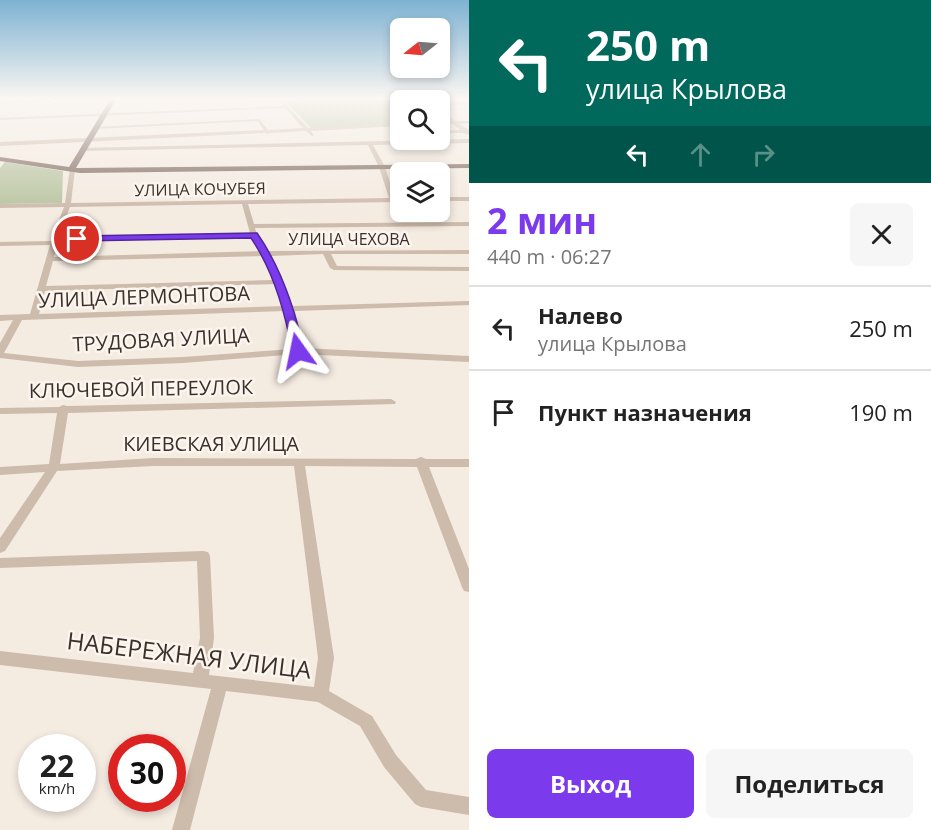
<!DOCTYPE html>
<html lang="ru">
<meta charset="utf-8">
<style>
:root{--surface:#fff;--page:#f6f6f6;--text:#222;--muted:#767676;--line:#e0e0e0;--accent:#7c3aed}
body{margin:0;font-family:"Open Sans",sans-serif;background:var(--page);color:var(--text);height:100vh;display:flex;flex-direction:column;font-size:22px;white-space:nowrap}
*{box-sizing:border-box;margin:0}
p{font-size:20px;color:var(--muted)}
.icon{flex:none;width:33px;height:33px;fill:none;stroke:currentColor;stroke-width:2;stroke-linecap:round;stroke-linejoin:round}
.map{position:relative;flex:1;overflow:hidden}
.details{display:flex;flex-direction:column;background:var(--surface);width:462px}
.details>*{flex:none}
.top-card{background:#00695c;color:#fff;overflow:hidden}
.needle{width:39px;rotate:253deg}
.controls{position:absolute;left:390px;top:18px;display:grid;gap:12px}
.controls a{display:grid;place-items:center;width:60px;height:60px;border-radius:9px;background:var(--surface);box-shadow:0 3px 9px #0003;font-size:30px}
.speed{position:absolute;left:18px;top:734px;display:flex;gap:12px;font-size:30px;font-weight:700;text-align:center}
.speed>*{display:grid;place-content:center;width:78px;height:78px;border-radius:50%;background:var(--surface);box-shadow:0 3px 9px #0003;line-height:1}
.speed small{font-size:15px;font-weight:400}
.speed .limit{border:9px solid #d22;background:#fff;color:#111}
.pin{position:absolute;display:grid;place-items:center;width:51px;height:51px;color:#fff;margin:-26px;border:3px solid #fff;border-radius:50%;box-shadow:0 2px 6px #0007}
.me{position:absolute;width:66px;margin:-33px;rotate:348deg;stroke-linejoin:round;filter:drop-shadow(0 0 4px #0008)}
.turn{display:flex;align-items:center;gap:21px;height:126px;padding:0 18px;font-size:27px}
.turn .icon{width:78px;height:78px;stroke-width:2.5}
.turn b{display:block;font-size:42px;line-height:51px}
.lanes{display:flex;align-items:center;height:57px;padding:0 18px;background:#0003;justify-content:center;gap:30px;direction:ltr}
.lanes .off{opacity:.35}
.round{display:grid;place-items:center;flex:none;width:63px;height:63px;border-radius:9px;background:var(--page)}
.headline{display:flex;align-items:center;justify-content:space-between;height:102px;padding:0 18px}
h1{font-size:36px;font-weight:700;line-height:45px;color:var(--accent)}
.action{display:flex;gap:12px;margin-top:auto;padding:12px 18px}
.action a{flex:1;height:69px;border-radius:9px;background:var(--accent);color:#fff;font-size:24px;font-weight:700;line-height:69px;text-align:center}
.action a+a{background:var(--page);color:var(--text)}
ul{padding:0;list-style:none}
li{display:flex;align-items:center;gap:18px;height:84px;padding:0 18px;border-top:2px solid var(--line)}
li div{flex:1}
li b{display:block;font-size:22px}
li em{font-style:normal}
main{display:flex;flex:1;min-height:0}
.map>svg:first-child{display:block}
.green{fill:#b8c4a0}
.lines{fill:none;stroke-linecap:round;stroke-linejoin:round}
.minor{fill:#cdbbac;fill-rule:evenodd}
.major{fill:#7d675c;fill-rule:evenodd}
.route{fill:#7c3aed;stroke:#51269a;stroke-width:1.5}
.labels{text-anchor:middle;stroke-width:5;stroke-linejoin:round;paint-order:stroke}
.far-street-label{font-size:16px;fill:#3b302b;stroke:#fbf5ee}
.street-label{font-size:20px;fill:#3b302b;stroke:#fbf5ee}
.near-street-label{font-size:24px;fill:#3b302b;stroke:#fbf5ee}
</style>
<main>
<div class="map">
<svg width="469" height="830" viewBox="0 0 469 830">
<rect width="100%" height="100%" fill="#f4ebe1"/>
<!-- green -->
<path class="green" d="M331,98H411L415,100H400V124L312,129L285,101Z
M5,162L63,171L62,203L0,204V168Z"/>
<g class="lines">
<!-- minor -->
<path class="minor" d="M61,98H83L0,104V102Z
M289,98H305L283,101L308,128L400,124V126L311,131L314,135L312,136L306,131L270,133L268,134L265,133L0,146V142L264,130L258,121L93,129L95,127L259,119L268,130L303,128L285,108L0,120V118L283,106L278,99Z
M469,102V104L440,106V104Z
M440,111L455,121H469V123L459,124L469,130V135L464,133H440V131L460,130L453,124H440V122L449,121L440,114Z
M469,139V143L373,145L385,167L395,198H400V202L248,204L254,224L469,222V226L255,228L257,235L269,251L469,250V254H331L337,266L469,267V271L334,270L330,268L323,254L271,256L293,306L469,301V305L295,311L302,348L469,356V362L298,354L183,363L78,367L0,358V343L13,320L0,321V315L30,314L50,245L0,246V242L51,241L64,207L0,208V204L65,203L70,168L75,169L71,203L389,198L379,167L368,145L82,151L80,148ZM242,204L250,233L59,237L70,207ZM252,237L262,251L54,257L58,241ZM263,256L273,280L46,286L53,261ZM275,284L285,306L39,314L45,291ZM286,311L293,349L183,357L78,361L4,353L22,320Z
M440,197H469V201H440Z
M391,399L396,402L395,404L68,413L60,464L153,458L416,459L421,457L426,459H469V467H429L469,569V592L464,591L462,587L417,467L305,466L334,658L329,691L372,716L396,755L426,790L469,797V815L421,807L415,804L384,767L360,726L318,702L226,691L190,830H172L211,689L0,665V651L193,673L200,638L197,561L0,568V558L203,551L208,552L210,556L214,638L209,675L314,687L318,658L294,466H153L57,471L5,551L0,553V538L45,472L0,475V467L49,464L57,413L0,414V408L59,407L63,405L67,406Z"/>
<!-- major -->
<path class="major" d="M111,98H117L76,168L469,164V168L80,173L0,161V157L69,167Z"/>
</g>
<!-- sky -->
<linearGradient id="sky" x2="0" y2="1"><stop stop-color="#7eb2d2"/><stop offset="0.46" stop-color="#faf6f2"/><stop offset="1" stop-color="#faf6f2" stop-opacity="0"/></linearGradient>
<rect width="469" height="214" fill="url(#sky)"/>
<!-- route -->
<path class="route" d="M257,233C282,269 295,309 304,351L303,354L292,351C285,311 274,272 251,238L77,241L73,239L77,236Z"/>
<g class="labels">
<!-- far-street labels -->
<g class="far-street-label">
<text transform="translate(200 189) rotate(-1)" y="6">УЛИЦА КОЧУБЕЯ</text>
<text x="349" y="245">УЛИЦА ЧЕХОВА</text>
</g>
<!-- street labels -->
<g class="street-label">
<text transform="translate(144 297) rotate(-2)" y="7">УЛИЦА ЛЕРМОНТОВА</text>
<text transform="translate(161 340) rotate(-3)" y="7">ТРУДОВАЯ УЛИЦА</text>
<text transform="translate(141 389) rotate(-1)" y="7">КЛЮЧЕВОЙ ПЕРЕУЛОК</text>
<text x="211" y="451">КИЕВСКАЯ УЛИЦА</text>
</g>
<!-- near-street labels -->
<g class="near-street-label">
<text transform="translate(189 656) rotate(7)" y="8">НАБЕРЕЖНАЯ УЛИЦА</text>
</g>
</g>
</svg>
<div class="controls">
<a><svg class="needle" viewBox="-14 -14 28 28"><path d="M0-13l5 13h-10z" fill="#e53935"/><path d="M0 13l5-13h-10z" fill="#767676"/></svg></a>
<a><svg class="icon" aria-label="search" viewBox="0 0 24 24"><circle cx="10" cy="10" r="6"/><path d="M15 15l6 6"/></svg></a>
<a><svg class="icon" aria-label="layers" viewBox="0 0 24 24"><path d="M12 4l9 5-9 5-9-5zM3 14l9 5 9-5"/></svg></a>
</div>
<div class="speed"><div>22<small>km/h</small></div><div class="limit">30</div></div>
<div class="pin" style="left:77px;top:239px;background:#d93025"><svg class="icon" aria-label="arrive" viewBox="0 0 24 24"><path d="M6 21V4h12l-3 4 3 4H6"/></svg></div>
<svg class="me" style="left:298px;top:351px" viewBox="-20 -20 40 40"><path d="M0-17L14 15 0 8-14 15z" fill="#7c3aed" stroke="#fff" stroke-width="4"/></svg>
</div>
<section class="details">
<div class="top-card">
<div class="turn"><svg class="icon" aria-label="left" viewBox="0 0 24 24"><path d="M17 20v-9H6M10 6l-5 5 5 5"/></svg><div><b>250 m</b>улица Крылова</div></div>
<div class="lanes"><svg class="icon" aria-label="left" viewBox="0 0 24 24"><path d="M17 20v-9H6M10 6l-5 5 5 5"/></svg><svg class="icon off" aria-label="ahead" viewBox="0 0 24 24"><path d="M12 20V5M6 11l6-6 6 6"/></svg><svg class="icon off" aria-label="right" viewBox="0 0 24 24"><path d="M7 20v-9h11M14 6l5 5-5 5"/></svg></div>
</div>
<div class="headline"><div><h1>2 мин</h1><p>440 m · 06:27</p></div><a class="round"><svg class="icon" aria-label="close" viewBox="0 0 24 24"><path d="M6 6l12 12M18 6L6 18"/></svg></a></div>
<ul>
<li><svg class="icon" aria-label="left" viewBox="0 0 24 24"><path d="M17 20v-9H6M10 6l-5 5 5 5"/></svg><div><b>Налево</b><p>улица Крылова</p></div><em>250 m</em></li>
<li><svg class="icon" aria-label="arrive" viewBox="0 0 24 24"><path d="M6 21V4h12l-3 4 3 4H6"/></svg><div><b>Пункт назначения</b></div><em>190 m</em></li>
</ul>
<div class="action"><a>Выход</a><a>Поделиться</a></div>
</section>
</main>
